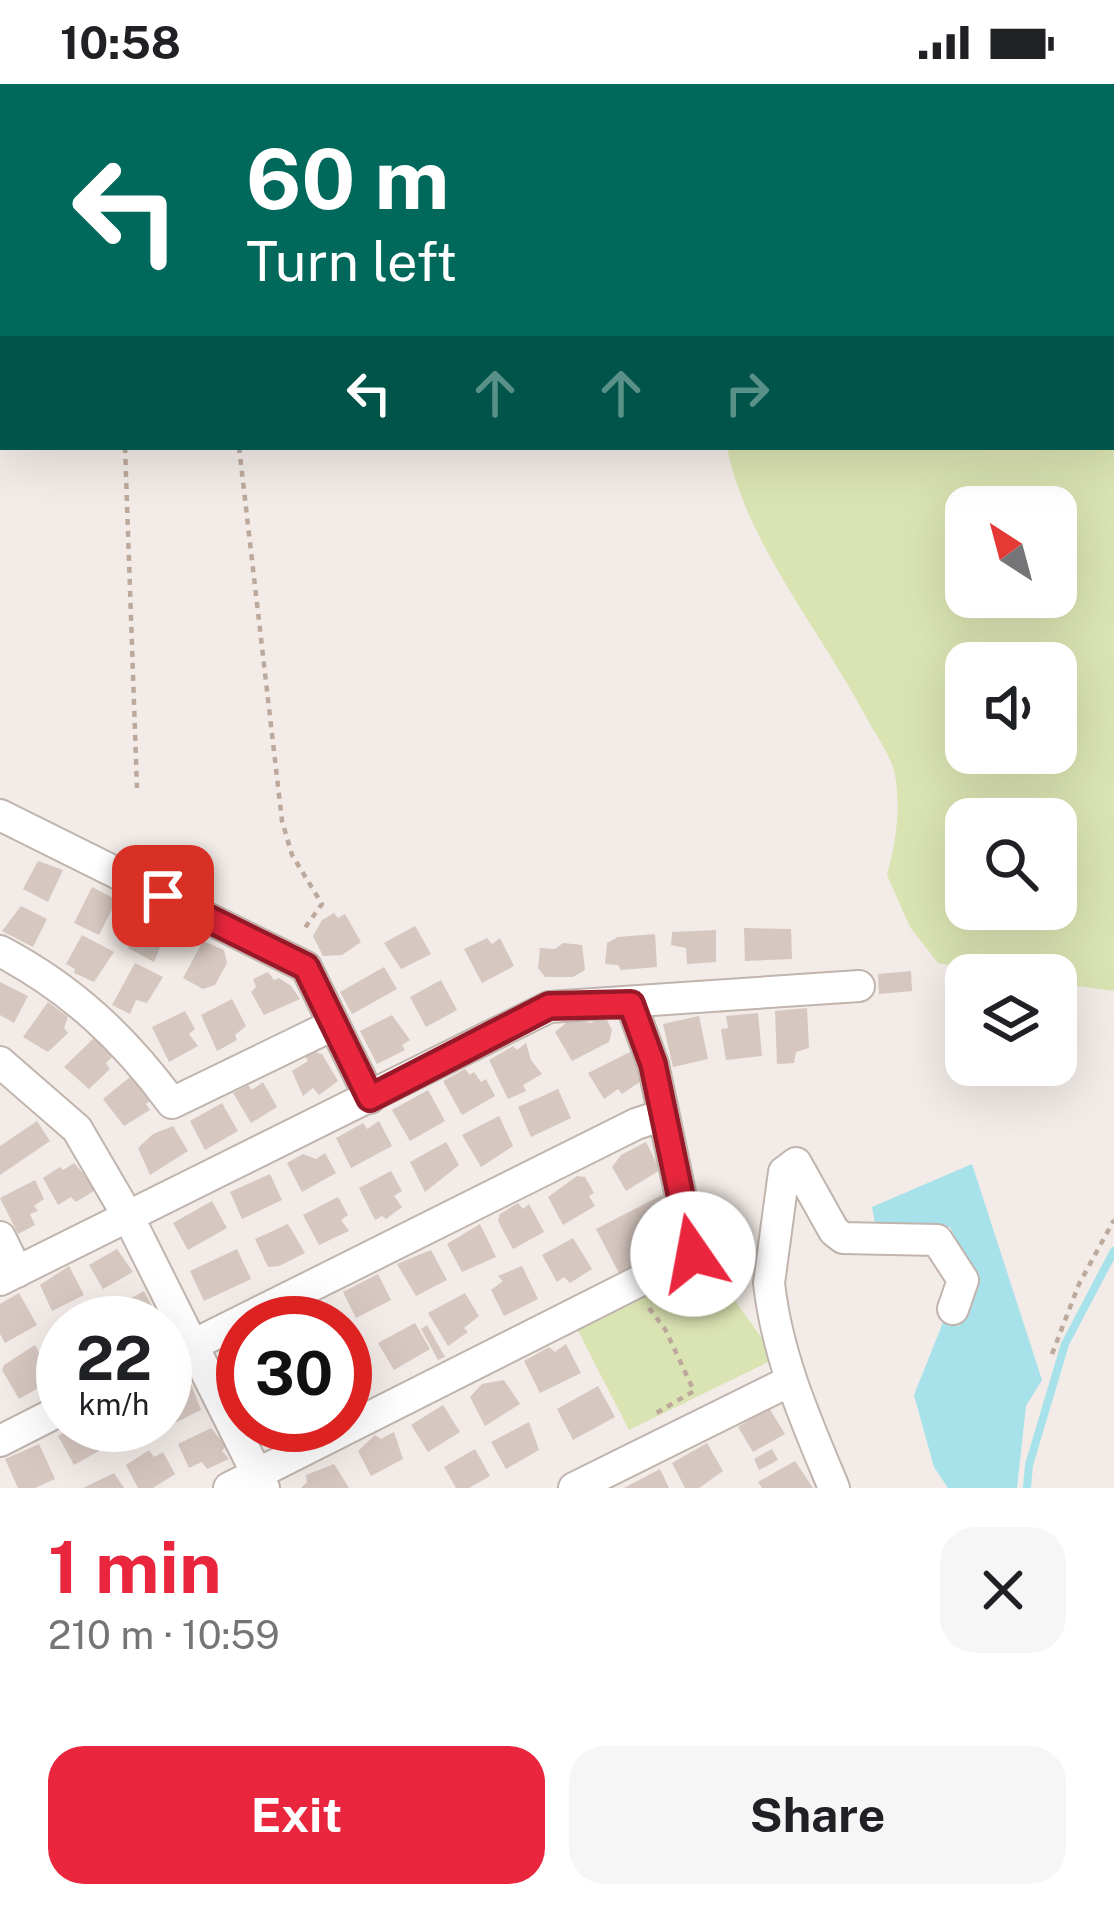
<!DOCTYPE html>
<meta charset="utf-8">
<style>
:root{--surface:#fff;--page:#f6f6f6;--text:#202124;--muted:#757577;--accent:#e9263d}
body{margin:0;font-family:"Public Sans",sans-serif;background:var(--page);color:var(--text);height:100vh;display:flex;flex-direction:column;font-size:45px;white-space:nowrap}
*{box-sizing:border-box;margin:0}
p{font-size:39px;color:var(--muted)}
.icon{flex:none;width:66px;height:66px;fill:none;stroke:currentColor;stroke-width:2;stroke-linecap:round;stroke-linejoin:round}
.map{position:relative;height:1404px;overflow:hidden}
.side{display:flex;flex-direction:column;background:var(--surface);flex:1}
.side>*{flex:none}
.top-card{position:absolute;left:0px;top:0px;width:1116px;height:366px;box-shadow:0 12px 48px #0002;background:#00695c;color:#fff;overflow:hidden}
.needle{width:78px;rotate:324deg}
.buttons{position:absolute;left:945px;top:402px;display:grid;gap:24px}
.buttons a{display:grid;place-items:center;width:132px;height:132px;border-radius:24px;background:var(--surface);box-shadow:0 12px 48px #0002;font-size:60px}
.speed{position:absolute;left:36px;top:1212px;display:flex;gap:24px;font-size:60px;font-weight:700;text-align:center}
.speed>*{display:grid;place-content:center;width:156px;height:156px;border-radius:50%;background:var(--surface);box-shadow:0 12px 48px #0002;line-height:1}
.speed small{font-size:30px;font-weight:400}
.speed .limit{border:18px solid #d22;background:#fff;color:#111}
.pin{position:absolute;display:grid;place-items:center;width:102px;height:102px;color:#fff;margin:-51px;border-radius:24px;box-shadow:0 6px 18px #0006}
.me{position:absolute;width:132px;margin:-66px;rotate:348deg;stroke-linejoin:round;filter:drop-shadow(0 0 9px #0008)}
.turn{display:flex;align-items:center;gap:42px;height:252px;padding:0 48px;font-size:54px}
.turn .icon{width:156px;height:156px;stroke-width:2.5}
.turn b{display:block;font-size:84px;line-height:102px}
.lanes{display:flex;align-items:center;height:114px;padding:0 48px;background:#0003;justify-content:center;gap:60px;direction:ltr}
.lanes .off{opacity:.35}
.round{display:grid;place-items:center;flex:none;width:126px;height:126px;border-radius:36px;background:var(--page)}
.headline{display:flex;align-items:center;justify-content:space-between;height:204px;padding:0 48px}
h1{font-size:72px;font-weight:700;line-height:90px;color:var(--accent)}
.action{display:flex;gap:24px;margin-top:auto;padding:24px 48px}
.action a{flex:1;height:138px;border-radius:36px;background:var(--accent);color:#fff;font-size:48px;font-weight:700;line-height:138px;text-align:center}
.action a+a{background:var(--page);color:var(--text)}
.status{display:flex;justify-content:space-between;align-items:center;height:84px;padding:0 60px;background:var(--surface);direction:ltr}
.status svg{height:33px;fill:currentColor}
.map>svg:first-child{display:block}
.green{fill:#dae3b2;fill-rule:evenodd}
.water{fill:#a7e1ea}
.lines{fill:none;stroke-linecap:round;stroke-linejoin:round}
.stream{stroke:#a7e1ea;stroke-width:8}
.building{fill:#d6c7c0}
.street-casing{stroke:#c0b4ad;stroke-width:34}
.path{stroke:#bda99c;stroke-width:4.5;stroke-dasharray:6 6;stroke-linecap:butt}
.street{stroke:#fff;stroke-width:30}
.route-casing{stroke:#971928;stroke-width:30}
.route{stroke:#e9263d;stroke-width:21}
</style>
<div class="status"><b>10:58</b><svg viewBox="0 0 49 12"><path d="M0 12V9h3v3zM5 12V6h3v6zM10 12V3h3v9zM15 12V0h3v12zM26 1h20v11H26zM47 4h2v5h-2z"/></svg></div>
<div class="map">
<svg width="1114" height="1404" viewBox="0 0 1114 1404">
<rect width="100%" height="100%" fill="#f2ebe7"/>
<!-- green -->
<path class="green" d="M1013,0H1114V907L1056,899V891H1010L938,879L910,843L887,791C896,758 901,725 895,691C891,671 875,650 866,633C822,549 745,457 727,363H1113V3H1011ZM966,423H1056V513H966ZM966,579H1056V669H966ZM966,735H1056V825H966Z
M707,1177L776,1274L629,1346L576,1243Z"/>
<!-- water -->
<path class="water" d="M972,1080L1042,1296L1026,1322L1017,1404H948L934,1383L914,1311L944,1236L959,1242L977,1199L950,1143L875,1139L872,1123Z"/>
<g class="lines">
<!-- stream -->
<path class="stream" d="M1027,1404L1029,1381L1065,1260L1114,1167"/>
</g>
<!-- building -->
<path class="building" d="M38,777L63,786L48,818L23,805Z
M92,803L117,816L99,851L74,839Z
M21,822L47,835L33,863L2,847Z
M146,828L170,840L154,878L128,864Z
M334,829L338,834L345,830L361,858L342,871L323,872L313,852L322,836Z
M415,842L431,870L401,885L384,859Z
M744,844L791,845L792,875L745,877Z
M716,846V878L687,880L686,864L671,861L672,848Z
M655,850L657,883L621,886L618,881L605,880L607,859L618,853Z
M82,851L114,868L94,898L74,889L75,885L66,880Z
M487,854L492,860L500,854L514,882L482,899L464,865Z
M203,857L224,866L227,879L215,901L203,905L183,894Z
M563,859L582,861L585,886L573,893H545L538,884L540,864L555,865Z
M135,879L163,893L147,919L136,916L130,930L112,921Z
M384,883L397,905L352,930L340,908Z
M911,887L912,907L879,910L878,890Z
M268,888L274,896L279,894L291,902L300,915L264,931L251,908L256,903L253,895Z
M441,896L457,926L426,943L410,913Z
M0,898L28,912L14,939L0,931Z
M232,915L246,942L235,951L237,956L217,967L201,931Z
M48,918L68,933L64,944L68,949L48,968L23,953Z
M807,924L809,964L796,968L794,979L777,980L775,927Z
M185,927L195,945L189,950L198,962L169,978L152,943Z
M758,929L762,972L726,976L721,945L728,944L726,932Z
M392,931L410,956L402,961L405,966L377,980L360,947Z
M699,932L708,975L673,983L663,940Z
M600,933L607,936L612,946L609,958L572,977L555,948L571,935L591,939Z
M95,953L113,972L106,979L110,985L89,1005L64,983Z
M526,959L531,976L542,990L523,1001L526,1007L508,1015L489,976L513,962L517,966Z
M311,967L322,970L338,997L319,1011L313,1004L303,1012L292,987L308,977L305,972Z
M630,968L644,995L622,1010L618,1005L604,1015L588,989Z
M465,985L470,991L474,988L481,998L486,995L495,1012L462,1031L443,997Z
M130,993L150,1017L146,1020L150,1026L124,1042L103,1015Z
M263,998L277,1023L251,1039L233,1009L248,1001L252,1006Z
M558,1005L571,1034L531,1053L518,1023Z
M428,1006L445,1037L410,1057L392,1026Z
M222,1019L238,1047L205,1066L190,1037Z
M499,1032L513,1062L481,1083L462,1051Z
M37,1037L50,1057L0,1091V1062Z
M379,1037L392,1062L351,1084L336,1054L363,1039L367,1045Z
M173,1042L188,1067L150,1091L138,1064L153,1050Z
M446,1058L459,1081L425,1108L410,1078Z
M646,1058L660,1086L626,1107L612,1083L621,1071Z
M325,1069L336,1089L302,1108L287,1079L303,1070L316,1075Z
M74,1079L97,1105L76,1118L71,1113L58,1121L43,1094L60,1083L63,1086Z
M391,1087L402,1107L394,1112L402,1123L386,1135L382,1132L375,1136L359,1104Z
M270,1090L282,1116L242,1135L230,1108Z
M577,1092L585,1093L594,1109L589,1112L595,1122L563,1141L548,1113Z
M35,1096L44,1115L34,1122L38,1127L30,1130L35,1141L18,1150L0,1114Z
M662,1111L671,1124L664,1128L675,1149L638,1175L641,1180L619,1189L596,1145Z
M338,1113L348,1131L341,1136L349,1147L319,1161L303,1131Z
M212,1117L227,1144L188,1166L173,1139Z
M518,1119L523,1125L529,1120L544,1148L513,1165L498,1137L500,1130Z
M288,1140L305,1169L279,1182L268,1183L255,1155Z
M480,1140L496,1173L462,1188L447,1160Z
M573,1154L592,1185L570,1199L564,1193L557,1198L542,1171Z
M117,1165L133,1188L103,1205L89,1181Z
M237,1165L251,1195L204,1217L190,1187Z
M431,1166L447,1196L416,1212L397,1180Z
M69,1182L84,1211L52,1227L40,1201Z
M522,1182L538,1215L504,1232L491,1206L503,1197L498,1192Z
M378,1190L391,1216L356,1234L343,1208Z
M144,1207L161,1239H109L104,1229Z
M19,1209L37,1241L5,1259L0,1250V1220Z
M465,1209L479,1232L464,1244L468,1248L448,1262L428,1229Z
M327,1218L338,1239H295L293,1235Z
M415,1239L430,1265L394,1286L378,1259Z
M427,1241L445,1273L438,1276L421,1245Z
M566,1260L581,1289L540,1309L524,1277L549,1263L555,1268Z
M35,1261L54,1295L19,1315L2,1286L4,1281Z
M364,1268L368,1277L365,1284L372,1292L345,1306V1275Z
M173,1290L188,1292L201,1326L173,1340L165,1324V1294Z
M504,1296L520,1320L485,1342L470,1313L482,1300Z
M598,1302L615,1333L573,1356L557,1325Z
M443,1321L460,1348L428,1368L411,1341Z
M769,1324L785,1350L753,1368L738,1343Z
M529,1338L539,1366L506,1385L491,1358Z
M77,1341H94L106,1363L74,1381L58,1352Z
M110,1341H161L120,1362Z
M211,1344L226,1362L222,1367L229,1375L207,1385L202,1378L189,1384L178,1360Z
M394,1348L403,1375L371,1392L358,1367L375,1351L381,1355Z
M707,1359L723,1387L699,1404H685L672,1379Z
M39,1360L55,1395L35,1404H18L5,1375Z
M475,1365L490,1392L469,1404H456L444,1383Z
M772,1365L778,1376L759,1386L754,1375Z
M149,1366L154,1373L163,1368L175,1390L153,1404H138L126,1381Z
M795,1377L813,1404H762L758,1398Z
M334,1380L349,1404H301L307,1398L306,1391Z
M660,1385L669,1404H624Z
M114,1389L124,1404H83Z"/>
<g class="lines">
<defs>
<path id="street" d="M0,731L306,883L370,1014
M0,867C72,905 124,954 172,1019L333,941
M0,978L77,1045L129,1134L264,1404
M0,1153L17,1188
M0,1196L549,923L859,902
M165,1275L636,1040L663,1031
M0,1357L63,1325
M229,1404L693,1170L653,980L631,920
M574,1404L790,1297
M834,1404C806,1337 777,1272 769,1199L784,1088L796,1079L834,1147L843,1154L937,1156L963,1196L953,1225"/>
</defs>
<!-- street casing -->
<use href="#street" class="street-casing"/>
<!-- path -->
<path class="path" d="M111,0L113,3
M238,0L239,3
M570,0L572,3
M0,40H3
M0,203L3,205
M125,363L137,704
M239,363L282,737L292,771L322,820L302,848
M649,1224L665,1245L694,1307L653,1331
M1052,1270L1079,1200L1114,1136"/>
<!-- street -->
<use href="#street" class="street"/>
</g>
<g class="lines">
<defs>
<path id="route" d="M163,812L306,883L370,1014L549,922L631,920L653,980L693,1170"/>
</defs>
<!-- route casing -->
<use href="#route" class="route-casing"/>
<!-- route -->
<use href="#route" class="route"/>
</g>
</svg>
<div class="buttons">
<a><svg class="needle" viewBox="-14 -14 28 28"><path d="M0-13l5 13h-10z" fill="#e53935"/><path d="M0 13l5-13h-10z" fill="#757577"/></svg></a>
<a><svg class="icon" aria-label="sound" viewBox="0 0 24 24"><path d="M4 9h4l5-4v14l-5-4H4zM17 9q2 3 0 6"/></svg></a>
<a><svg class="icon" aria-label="search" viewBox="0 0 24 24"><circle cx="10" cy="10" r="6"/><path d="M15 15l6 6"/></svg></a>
<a><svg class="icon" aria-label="layers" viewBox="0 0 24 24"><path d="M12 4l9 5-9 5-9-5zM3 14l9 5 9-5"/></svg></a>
</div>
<div class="speed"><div>22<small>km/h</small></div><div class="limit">30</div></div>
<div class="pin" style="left:163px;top:812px;background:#d93025"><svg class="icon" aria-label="arrive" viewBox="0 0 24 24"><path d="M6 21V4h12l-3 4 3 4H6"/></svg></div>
<svg class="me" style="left:693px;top:1170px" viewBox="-20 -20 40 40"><circle r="19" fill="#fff"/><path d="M0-13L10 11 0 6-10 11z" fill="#e9263d"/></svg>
<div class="top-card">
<div class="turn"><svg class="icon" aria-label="left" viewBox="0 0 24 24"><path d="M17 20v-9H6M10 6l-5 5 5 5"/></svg><div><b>60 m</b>Turn left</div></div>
<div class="lanes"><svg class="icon" aria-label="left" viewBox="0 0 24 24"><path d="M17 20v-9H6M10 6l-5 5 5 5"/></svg><svg class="icon off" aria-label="ahead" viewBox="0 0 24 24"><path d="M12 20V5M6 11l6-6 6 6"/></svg><svg class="icon off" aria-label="ahead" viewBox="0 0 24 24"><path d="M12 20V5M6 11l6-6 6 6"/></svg><svg class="icon off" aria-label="right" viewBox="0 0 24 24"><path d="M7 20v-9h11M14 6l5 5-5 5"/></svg></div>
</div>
</div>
<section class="side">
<div class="headline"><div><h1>1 min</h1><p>210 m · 10:59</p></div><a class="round"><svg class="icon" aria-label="close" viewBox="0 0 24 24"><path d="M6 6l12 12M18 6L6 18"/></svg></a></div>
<div class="action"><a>Exit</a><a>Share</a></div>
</section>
